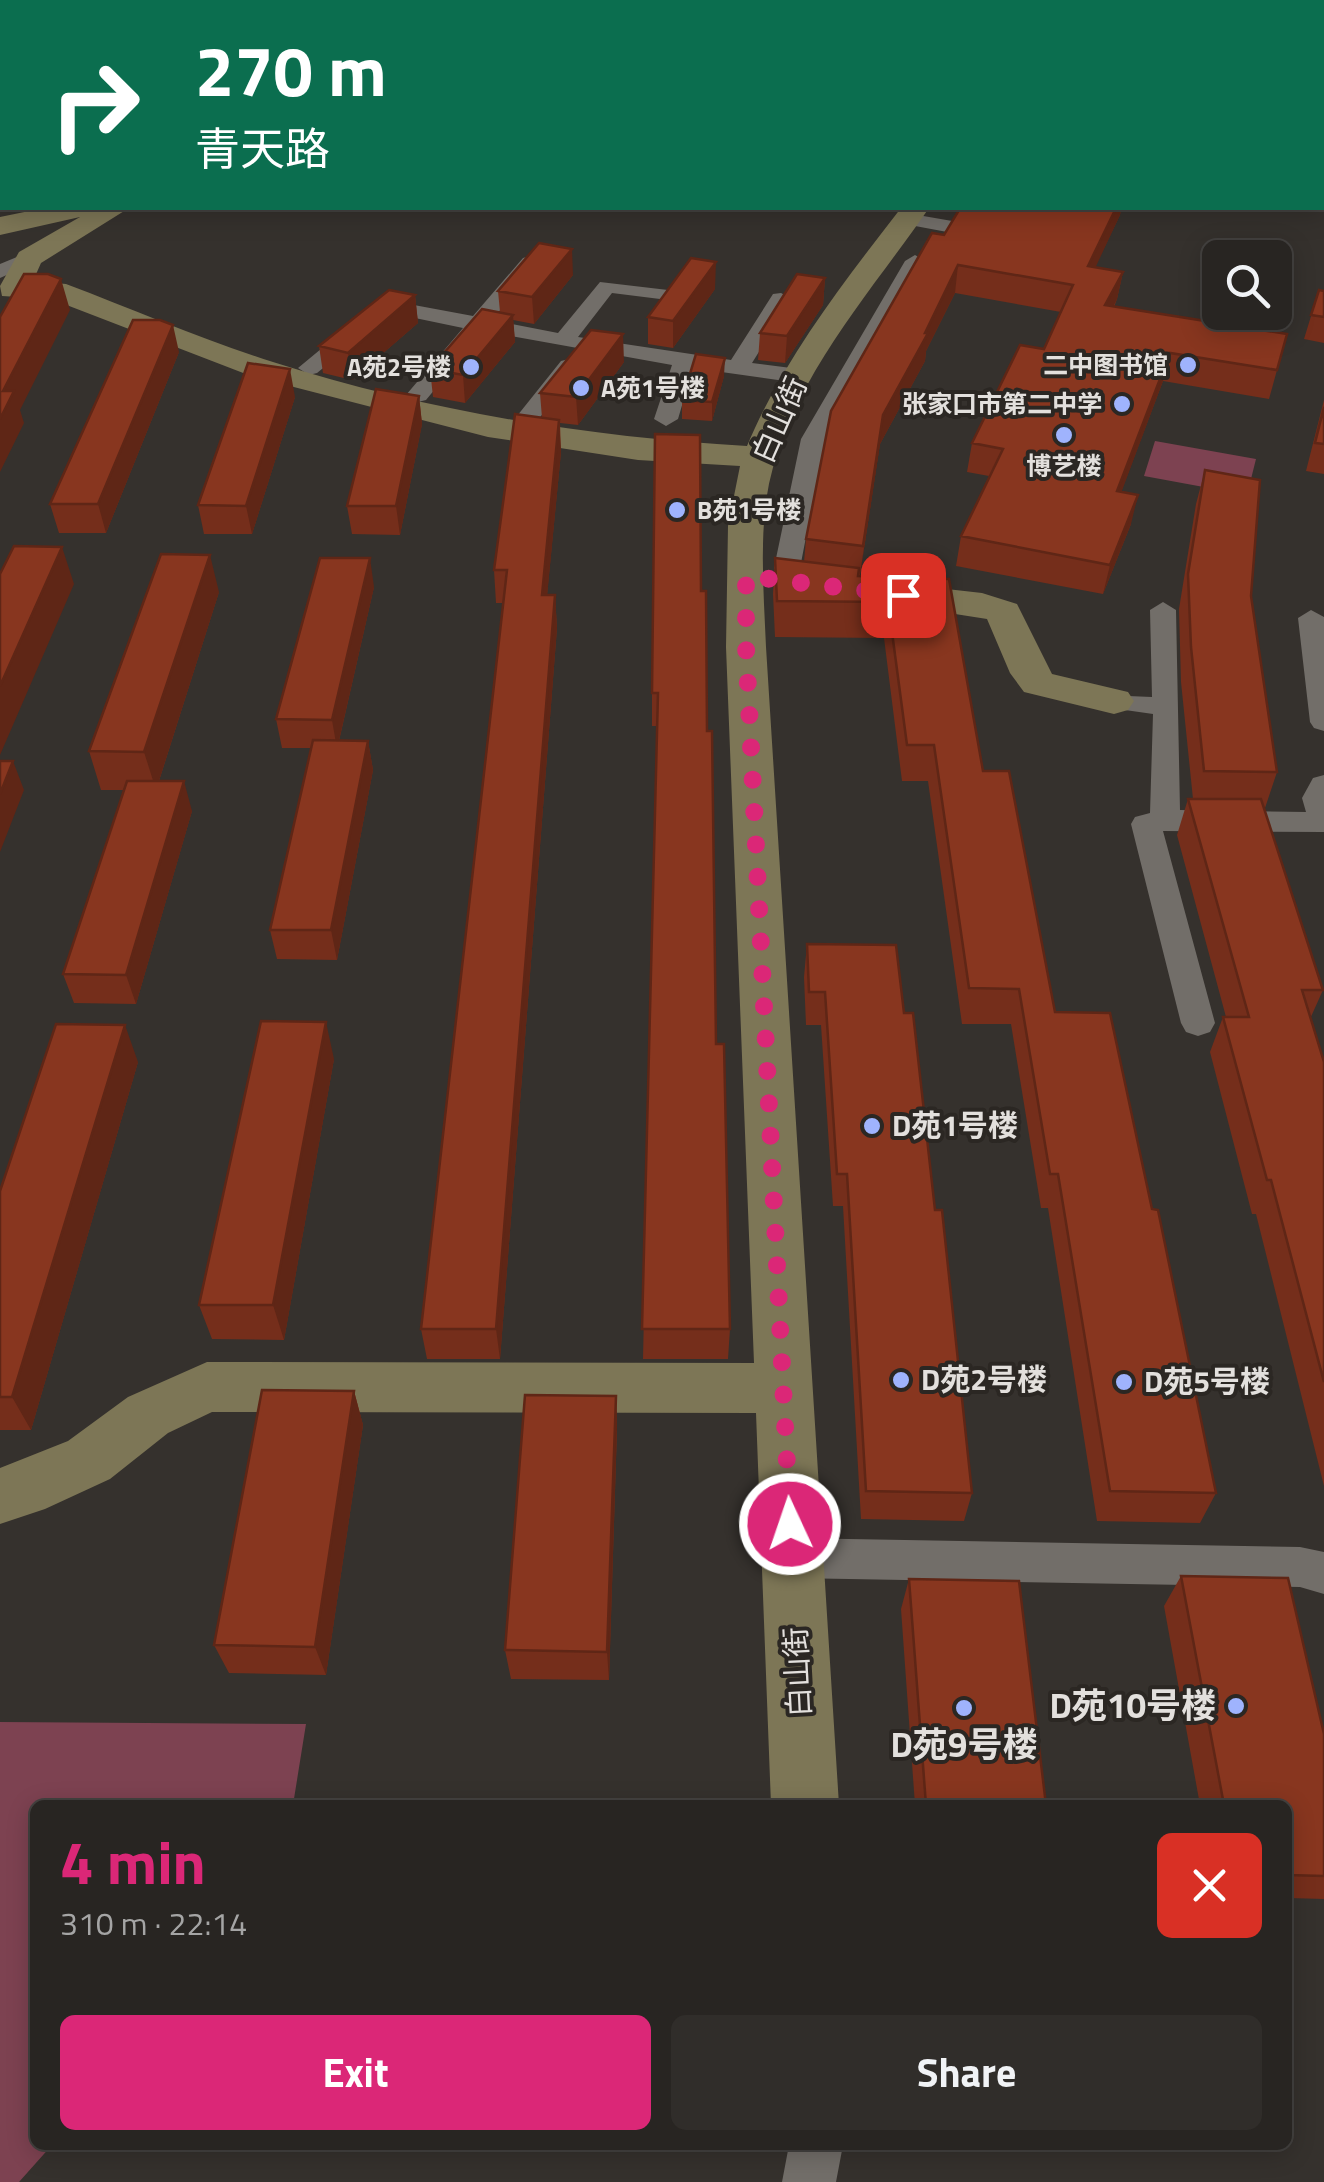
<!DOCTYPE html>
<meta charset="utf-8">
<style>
:root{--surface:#282522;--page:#302d2a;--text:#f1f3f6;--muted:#a5a5a5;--line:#444240;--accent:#db2777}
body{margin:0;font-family:"Titillium Web","Noto Sans SC",sans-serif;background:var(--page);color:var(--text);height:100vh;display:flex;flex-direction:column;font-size:38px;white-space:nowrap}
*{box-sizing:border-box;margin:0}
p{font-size:32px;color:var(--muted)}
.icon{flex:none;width:55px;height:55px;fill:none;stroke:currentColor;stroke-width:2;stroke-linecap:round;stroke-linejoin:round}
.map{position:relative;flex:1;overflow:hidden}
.panel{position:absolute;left:30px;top:1800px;width:1262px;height:350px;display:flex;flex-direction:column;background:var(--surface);border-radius:15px;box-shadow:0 5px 25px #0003,0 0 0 2px var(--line)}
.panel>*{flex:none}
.banner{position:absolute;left:0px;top:0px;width:1325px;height:210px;box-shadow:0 5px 25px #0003,0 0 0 2px var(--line);background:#0b6e4f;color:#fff;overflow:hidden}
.buttons{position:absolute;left:1202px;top:240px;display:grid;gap:20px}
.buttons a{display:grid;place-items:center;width:90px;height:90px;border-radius:15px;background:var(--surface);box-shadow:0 5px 25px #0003,0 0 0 2px var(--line);font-size:50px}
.pin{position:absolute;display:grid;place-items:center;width:85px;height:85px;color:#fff;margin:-42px;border-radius:20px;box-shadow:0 5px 15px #0006}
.me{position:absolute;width:110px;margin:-55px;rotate:357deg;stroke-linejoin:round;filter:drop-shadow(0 0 8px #0008)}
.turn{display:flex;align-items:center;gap:35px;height:210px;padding:0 30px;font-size:45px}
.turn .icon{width:130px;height:130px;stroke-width:2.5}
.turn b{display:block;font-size:70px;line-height:85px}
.round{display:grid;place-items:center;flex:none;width:105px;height:105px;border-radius:15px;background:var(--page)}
.overview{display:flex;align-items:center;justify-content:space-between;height:170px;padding:0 30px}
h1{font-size:60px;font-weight:700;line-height:75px;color:var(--accent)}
.cta{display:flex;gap:20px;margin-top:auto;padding:20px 30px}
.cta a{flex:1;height:115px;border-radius:15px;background:var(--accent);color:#fff;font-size:40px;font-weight:700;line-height:115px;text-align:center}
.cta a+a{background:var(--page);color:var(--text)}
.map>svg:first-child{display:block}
.green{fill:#7d4251}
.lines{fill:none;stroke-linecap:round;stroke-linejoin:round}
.street{fill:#726e69;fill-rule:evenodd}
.secondary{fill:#7d7656;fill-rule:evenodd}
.primary{fill:#887d44;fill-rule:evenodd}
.wall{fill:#752e1b}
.shaded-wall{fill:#5f2616}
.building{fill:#88361f;stroke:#5f2616;stroke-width:2.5}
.route{stroke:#db2777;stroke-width:18;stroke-dasharray:0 32.4}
.poi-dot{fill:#9fb3fd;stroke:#2b2723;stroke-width:4}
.labels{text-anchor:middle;stroke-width:8;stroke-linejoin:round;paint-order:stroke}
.far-poi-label{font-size:25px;font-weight:bold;fill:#e3e0dd;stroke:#2b2723;text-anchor:end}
.street-label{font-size:30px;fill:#e3e0dd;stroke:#2b2723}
.poi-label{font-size:30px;font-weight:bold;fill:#e3e0dd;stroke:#2b2723;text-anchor:start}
.near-poi-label{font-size:35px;font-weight:bold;fill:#e3e0dd;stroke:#2b2723;text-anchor:end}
</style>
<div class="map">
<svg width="1324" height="2182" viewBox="0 0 1324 2182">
<rect width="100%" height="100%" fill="#35312d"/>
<!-- green -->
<path class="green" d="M1155,441L1256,459L1247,495L1144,476Z
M0,1722L306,1724L293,1805H35V2145H52L19,2182H0Z"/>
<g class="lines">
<!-- street -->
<path class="street" d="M906,213L958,222L968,228L958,234L899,223L896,219Z
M29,252L39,258L36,262L0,278V264Z
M915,255L925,261L825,439L800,568L796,574H778L774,568L801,439L905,261Z
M530,256L540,262L492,320L558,333L600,282L668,290L679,296L676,301L612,293L578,337L731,360L773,294L781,293L792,299L752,363L799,369L810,376L799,383L693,368L678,419L666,426L654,419L672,365L483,331L426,400L418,402L406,395L463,328L391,313L317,373L309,375L298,368L379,301L387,300L473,316L523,258Z
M569,359L580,366L577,371L537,421H521L517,416L561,361Z
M1163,602L1176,610L1180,810L1306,812L1302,798L1313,778L1324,775V832L1163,831L1215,1023L1210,1032L1198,1036L1186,1032L1181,1023L1131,824L1135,817L1150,813L1153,714L1104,707L1100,701L1104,695L1152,697L1150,610Z
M1311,610L1324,617V731L1314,728L1310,722L1298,618Z
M792,1538L1300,1547L1324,1552V1594L1300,1587L792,1578L777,1572L770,1558L777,1544Z
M789,2145H843L836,2182H782Z"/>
<!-- secondary -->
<path class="secondary" d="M44,208H129L41,263L33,281L66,284C135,310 203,340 273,362C427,411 587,437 747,446C784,358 843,283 901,208H929C867,298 783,388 766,501C760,549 764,599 766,647L839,1805H771L756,1413L212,1412L168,1433L110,1479L45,1509L0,1524V1468L68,1441L128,1397L207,1362L754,1363L726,647L728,526L740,466L638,460L488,437L251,376L51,299L2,296L0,286L19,252L80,217L0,235V217Z
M885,582L982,593L1017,604L1052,674L1128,692L1134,701L1128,710L1114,714L1024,692L1010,673L987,619L872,601L866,593L872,585Z"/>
<!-- primary -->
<path class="primary" d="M870,0H899L901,2H872Z
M1322,136L1324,137V155L1322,154Z"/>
</g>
<!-- wall -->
<path class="wall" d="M0,59L2,60V147L0,146Z
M965,208H1121L1120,215L1095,267L1123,272L1117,299L1114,307L1277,370L1269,399L1163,381L1121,492L1131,524L1103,594L956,566L961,536L989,476L967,472L972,443L1044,349L1061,312L955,293L926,351L925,361L880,444L860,575L859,576L949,579L983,771L1055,1012L1152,1209L1216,1493L1200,1523L1097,1521L1048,1208H1041L1011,1024H962L928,781H902L884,638L775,637L773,594L775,558L804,562L806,539L944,235Z
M573,275L534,324L513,320L515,342L465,403L433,397L430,369L500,312L498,291Z
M825,278L823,305L785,363L758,360L760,333Z
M715,289L673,348L648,344V317Z
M1319,290L1324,291V343L1304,339Z
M415,295L418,323L352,380L323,373L319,346Z
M179,352L106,533H59L50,504Z
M624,362L578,425L560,423L561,452L547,595H555L557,628L500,1359H427L421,1329L504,603H496L494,570L542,418L540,393Z
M724,376L712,421L682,419V400Z
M419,396L422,424L400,535L352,534L347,506Z
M295,397L252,534H204L198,505Z
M1324,400V474L1306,471Z
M1205,470L1251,596L1277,772L1265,808H1263L1323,990L1310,1019L1324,1062V1486L1256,1214H1252L1210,1052L1223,1017H1226L1177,835L1188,799H1193L1181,682L1179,609L1196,504Z
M374,587L339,741H368L373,770L337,960L277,959L270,930L311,748H282L276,719Z
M701,591L716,1044L730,1329L728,1359H643L657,726H652V693Z
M219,592L159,781L192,811L136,1004L74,1003L63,974L124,790H101L89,751Z
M807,944L904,1013L935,1210L972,1493L964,1521L861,1519L843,1206H833L821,1025H806L804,977Z
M334,1059L284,1340L212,1339L199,1305Z
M138,1062L31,1430H0V1191Z
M354,1391L363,1425L326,1675L229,1673L214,1645Z
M616,1396L617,1429L609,1680L511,1679L505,1650Z
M1181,1576L1324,1734V1899L1288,1898V1805H1200L1164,1606Z
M909,1579L1046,1805H915L901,1609Z"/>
<!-- shaded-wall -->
<path class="shaded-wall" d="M1116,208H1121L1120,215L1083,294L1088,266Z
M572,249L573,275L534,324L532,297Z
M716,262L715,289L673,348V321Z
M958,265L955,293L926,351L925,361L880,444L860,575L883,415Z
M1123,272L1117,299L1100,333L1105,305Z
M825,278L823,305L785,363L787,336Z
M61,279L70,310L20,410L24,423L0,472V419L3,391Z
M415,295L418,323L352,380L348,353Z
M513,315L515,342L465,403L463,375Z
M173,325L179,352L106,533L98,504Z
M623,334L624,362L578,425L576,397Z
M1170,353L1163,381L1111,520L1117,491Z
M725,358L724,376L712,421V402Z
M290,369L295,397L252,534L246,506Z
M419,396L422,424L400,535L396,506Z
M559,420L561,452L544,628L542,595Z
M1138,495L1131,524L1103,594L1110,565Z
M62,547L74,584L0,755V686Z
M210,555L219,592L156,790L144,752Z
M370,558L374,587L337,749L332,720Z
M555,595L557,628L500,1359L496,1329Z
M368,741L373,770L337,960L331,930Z
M13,761L24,790L0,852V794Z
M184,781L192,811L136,1004L126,975Z
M326,1022L334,1059L284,1340L273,1305Z
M125,1025L138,1062L31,1430L12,1397Z
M354,1391L363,1425L326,1675L315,1647Z
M616,1396L617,1429L609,1680L607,1652Z"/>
<!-- building -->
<path class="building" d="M0,59L2,60V124L0,123Z
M965,208H1116L1088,266L1123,272L1105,305L1287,334L1277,370L1170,353L1117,491L1138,495L1110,565L961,536L1003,449L972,443L1020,345L1044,349L1073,285L958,265L925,333H928L883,415L863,546L806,539L831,411L932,233L944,235L959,210Z
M539,243L572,249L532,297L498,291Z
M691,258L716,262L673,321L648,317Z
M24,274H48L61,279L3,391H14L0,419V317Z
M797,274L825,278L787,336L760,333Z
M389,290L415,295L348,353L319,346Z
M1319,290L1324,291V317L1311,315Z
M482,309L513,315L463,375L430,369Z
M133,320H160L173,325L98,504H50Z
M591,330L623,334L576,397L540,393Z
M696,354L725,358L712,402L682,400Z
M248,363L290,369L246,506L198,505Z
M376,389L419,396L396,506H347Z
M1324,407V444L1315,443Z
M515,414L559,420L542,595H555L496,1329H421L507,570H494Z
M655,434L700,435L701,591H706L707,731H712L716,1044H724L730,1329H642L658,693H652Z
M1205,470L1260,480L1251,596L1277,772L1204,771L1191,647L1188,574Z
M14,546L62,547L0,686V574Z
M161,554L210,555L144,752L89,751Z
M320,558H370L332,720L276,719Z
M775,558L859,568L858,576L949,579L983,771H1009L1055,1012L1110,1013L1152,1209L1158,1210L1216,1493L1110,1491L1058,1174H1050L1019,989L969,988L934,745H907L888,602L777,601Z
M313,740L368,741L331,930H270Z
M0,761H13L0,794Z
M127,781H184L126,975L63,974Z
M1188,799H1261L1323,990H1302L1324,1062V1382L1271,1180H1267L1223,1017H1249Z
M807,944L896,945L904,1013H913L935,1210H942L972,1493L866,1491L847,1174H837L825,992H809Z
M261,1021L326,1022L273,1305H199Z
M56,1024L125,1025L12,1397H0V1191Z
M262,1390L354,1391L315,1647L214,1645Z
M525,1395L616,1396L607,1652L505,1650Z
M1181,1576L1288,1578L1324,1734V1876L1288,1875V1805H1224Z
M909,1579L1019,1581L1046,1805H926Z"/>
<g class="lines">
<!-- route -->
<path class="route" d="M790,1524L746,647V576L903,595"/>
</g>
<!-- markers -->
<g class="poi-dot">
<circle cx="1188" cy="365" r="10"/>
<circle cx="471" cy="367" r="10"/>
<circle cx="581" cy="388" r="10"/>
<circle cx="1122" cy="404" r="10"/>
<circle cx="1064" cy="435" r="10"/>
<circle cx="677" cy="510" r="10"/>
<circle cx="872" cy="1126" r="10"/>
<circle cx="901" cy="1380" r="10"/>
<circle cx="1124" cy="1382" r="10"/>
<circle cx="1236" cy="1706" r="10"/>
<circle cx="964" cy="1708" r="10"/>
</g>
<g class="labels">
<!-- far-poi labels -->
<g class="far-poi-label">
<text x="1168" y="374">二中图书馆</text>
<text x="451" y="376">A苑2号楼</text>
<text x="601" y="397" text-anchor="start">A苑1号楼</text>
<text x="1102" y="413">张家口市第二中学</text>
<text x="1064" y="475" text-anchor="middle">博艺楼</text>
<text x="697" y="519" text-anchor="start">B苑1号楼</text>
</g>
<!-- street labels -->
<g class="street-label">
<text transform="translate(780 420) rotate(-66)" y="10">白山街</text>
<text transform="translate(798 1672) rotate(-93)" y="10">白山街</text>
</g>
<!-- poi labels -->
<g class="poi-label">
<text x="892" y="1136">D苑1号楼</text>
<text x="921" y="1390">D苑2号楼</text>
<text x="1144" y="1392">D苑5号楼</text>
</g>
<!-- near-poi labels -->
<g class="near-poi-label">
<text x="1216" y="1718">D苑10号楼</text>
<text x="964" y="1757" text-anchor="middle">D苑9号楼</text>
</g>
</g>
</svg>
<div class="buttons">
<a><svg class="icon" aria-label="search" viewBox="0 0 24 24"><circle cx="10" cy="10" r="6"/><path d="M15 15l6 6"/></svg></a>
</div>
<div class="pin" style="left:903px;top:595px;background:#d93025"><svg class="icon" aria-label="arrive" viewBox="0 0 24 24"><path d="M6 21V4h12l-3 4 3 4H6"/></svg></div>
<svg class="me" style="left:790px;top:1524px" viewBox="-20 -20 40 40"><circle r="17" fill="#db2777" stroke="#fff" stroke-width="3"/><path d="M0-11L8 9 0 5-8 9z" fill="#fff"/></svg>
<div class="banner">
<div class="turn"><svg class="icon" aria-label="right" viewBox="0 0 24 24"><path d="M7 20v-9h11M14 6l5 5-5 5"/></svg><div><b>270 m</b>青天路</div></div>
</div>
<section class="panel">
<div class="overview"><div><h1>4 min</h1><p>310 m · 22:14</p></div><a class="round" style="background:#d93025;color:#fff"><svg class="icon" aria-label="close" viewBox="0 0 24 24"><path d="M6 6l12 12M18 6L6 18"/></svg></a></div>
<div class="cta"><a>Exit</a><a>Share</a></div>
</section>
</div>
